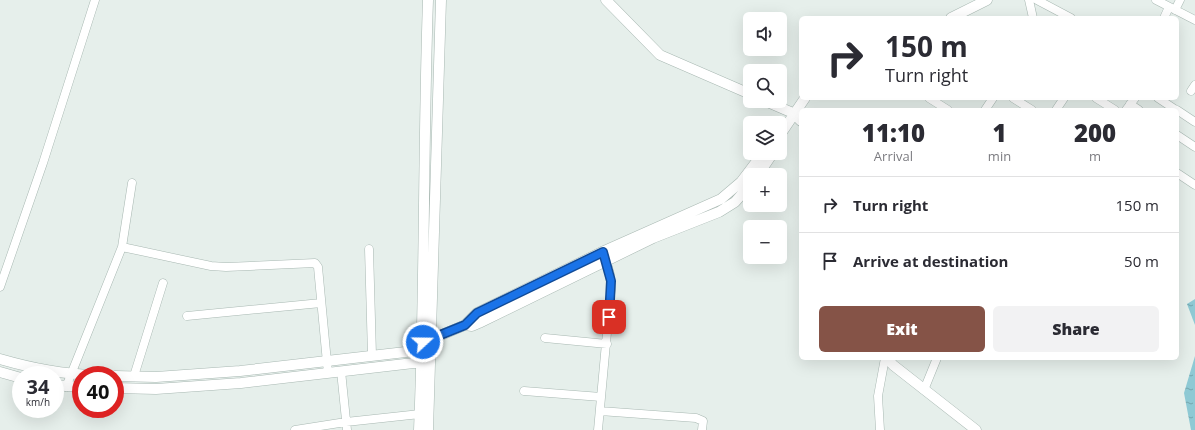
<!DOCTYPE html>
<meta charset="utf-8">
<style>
:root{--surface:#fff;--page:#f2f2f3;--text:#2b2b33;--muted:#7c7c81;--line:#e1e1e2;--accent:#855347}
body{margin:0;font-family:"Open Sans",sans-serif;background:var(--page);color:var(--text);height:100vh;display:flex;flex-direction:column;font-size:15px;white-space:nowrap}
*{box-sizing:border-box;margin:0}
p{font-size:13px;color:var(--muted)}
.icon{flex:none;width:22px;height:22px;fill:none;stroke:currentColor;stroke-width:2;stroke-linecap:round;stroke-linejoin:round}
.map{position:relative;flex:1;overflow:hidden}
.details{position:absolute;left:799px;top:108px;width:380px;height:252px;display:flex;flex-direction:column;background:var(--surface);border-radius:6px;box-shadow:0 4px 16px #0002}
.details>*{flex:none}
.guide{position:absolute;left:799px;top:16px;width:380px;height:84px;border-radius:6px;box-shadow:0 4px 16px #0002;background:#fff;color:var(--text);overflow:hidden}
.tools{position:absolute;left:743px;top:12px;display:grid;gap:8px}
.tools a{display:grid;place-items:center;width:44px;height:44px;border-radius:6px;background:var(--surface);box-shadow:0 4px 16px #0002;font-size:20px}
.speed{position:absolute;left:12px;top:366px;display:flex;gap:8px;font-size:20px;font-weight:700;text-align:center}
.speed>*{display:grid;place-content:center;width:52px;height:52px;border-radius:50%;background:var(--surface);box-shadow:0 4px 16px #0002;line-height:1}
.speed small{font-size:10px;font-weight:400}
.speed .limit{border:6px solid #d22;background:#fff;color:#111}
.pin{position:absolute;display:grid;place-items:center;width:34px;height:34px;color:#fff;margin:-17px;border-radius:8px;box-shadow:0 2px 6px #0006}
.me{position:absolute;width:44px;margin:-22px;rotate:69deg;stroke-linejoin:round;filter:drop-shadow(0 0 3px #0008)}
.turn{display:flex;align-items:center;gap:14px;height:84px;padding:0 20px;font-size:18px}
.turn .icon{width:52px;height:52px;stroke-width:2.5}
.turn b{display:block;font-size:28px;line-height:34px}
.eta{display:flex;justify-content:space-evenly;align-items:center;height:68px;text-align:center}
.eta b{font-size:24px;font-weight:800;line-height:28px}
.primary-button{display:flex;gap:8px;margin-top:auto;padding:8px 20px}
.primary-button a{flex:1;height:46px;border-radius:6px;background:var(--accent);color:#fff;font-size:16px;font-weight:800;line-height:46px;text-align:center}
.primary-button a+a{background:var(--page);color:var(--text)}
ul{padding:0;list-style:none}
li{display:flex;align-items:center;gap:12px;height:56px;padding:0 20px;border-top:1px solid var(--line)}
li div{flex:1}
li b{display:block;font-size:15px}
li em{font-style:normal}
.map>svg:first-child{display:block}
.water{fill:url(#water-ripples)}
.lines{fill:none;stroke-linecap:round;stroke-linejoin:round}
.minor-casing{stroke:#a8b8b2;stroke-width:9}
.tertiary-casing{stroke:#a8b8b2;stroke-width:11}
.minor{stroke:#fff;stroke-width:8}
.tertiary{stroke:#fff;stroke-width:10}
.route-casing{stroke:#114b97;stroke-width:10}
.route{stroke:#1a73e8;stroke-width:7}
</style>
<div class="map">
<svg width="1195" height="430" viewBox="0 0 1195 430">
<defs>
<pattern id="water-ripples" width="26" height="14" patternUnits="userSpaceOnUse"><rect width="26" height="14" fill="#8ec9d4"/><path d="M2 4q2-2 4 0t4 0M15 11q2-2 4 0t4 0" fill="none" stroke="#74a5ad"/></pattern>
</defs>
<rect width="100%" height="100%" fill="#e6efeb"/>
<!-- water -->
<path class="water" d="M1195,299V325L1187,304Z
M1195,356V430H1191L1184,393Z"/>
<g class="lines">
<defs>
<path id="minor" d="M1029,0L1033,18
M1037,0L1071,18
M1156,0L1195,20
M1175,10L1180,0
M1164,18L1169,7
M1191,91L1195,85
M929,98L948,110
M1013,98L1032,110
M1096,98L1115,110
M1158,98L1176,110
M1130,104L1139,110
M985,110L993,98
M1056,110L1064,98
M1126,110L1135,98
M1177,110L1195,122
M1177,135L1195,147
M1177,173L1195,185
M122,247L211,266L226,267L315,263L318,267L328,373
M369,249L372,355
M0,287L43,163L95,0
M187,316L321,303
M545,338L607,344
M341,371L347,430
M134,376L163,283
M66,387L122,247L132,183
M924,390L937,358
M524,391L601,397
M600,411L696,418L703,421L702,430
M295,430L346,422L420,414
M598,430L611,289L610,274L605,256
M880,430L878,396L885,358"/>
<path id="tertiary" d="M606,0L660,55L750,94
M951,18L987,0
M765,101L793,113L801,121
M780,135L805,98
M758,175L773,153
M465,325L477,313L604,251L721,199L741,182L763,153
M427,341L465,325L472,326L479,323L653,238L719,212L735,202L750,185
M887,358L893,365L976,430
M0,359C31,368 61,374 93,375
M0,372L21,378
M115,376L156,377L240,371L423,350
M55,385L81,387
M115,388L156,389L241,383L422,362
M419,430C425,287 423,143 428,0
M428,430L441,0"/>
</defs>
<!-- minor casing -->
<use href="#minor" class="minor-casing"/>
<!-- tertiary casing -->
<use href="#tertiary" class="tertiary-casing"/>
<!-- minor -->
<use href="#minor" class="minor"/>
<!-- tertiary -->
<use href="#tertiary" class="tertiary"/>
</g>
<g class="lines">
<defs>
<path id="route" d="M423,342L465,325L477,313L603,252L611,281L609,317"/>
</defs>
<!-- route casing -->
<use href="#route" class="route-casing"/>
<!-- route -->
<use href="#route" class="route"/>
</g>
</svg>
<div class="tools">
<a><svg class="icon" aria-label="sound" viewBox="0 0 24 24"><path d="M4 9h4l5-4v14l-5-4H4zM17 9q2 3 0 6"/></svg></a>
<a><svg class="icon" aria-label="search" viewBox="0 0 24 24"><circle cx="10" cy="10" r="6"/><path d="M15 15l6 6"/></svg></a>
<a><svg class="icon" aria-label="layers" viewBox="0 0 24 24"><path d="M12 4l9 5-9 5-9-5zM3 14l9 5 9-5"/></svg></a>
<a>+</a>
<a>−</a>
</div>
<div class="speed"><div>34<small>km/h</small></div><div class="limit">40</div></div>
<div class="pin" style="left:609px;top:317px;background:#d93025"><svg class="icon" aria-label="arrive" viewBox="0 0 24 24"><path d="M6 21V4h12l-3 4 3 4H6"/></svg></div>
<svg class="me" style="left:423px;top:342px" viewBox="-20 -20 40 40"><circle r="17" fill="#1a73e8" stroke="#fff" stroke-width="3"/><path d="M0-11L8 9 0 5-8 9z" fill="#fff"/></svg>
<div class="guide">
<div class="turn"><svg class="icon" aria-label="right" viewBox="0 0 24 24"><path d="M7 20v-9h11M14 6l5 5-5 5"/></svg><div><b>150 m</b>Turn right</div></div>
</div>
<section class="details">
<div class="eta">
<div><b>11:10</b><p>Arrival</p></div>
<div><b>1</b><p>min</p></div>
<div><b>200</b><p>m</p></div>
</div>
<ul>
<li><svg class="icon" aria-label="right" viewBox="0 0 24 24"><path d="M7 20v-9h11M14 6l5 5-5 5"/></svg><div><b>Turn right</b></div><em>150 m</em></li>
<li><svg class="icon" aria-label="arrive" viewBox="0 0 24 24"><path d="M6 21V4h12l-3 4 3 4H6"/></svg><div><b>Arrive at destination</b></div><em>50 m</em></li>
</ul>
<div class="primary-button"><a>Exit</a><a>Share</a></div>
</section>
</div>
